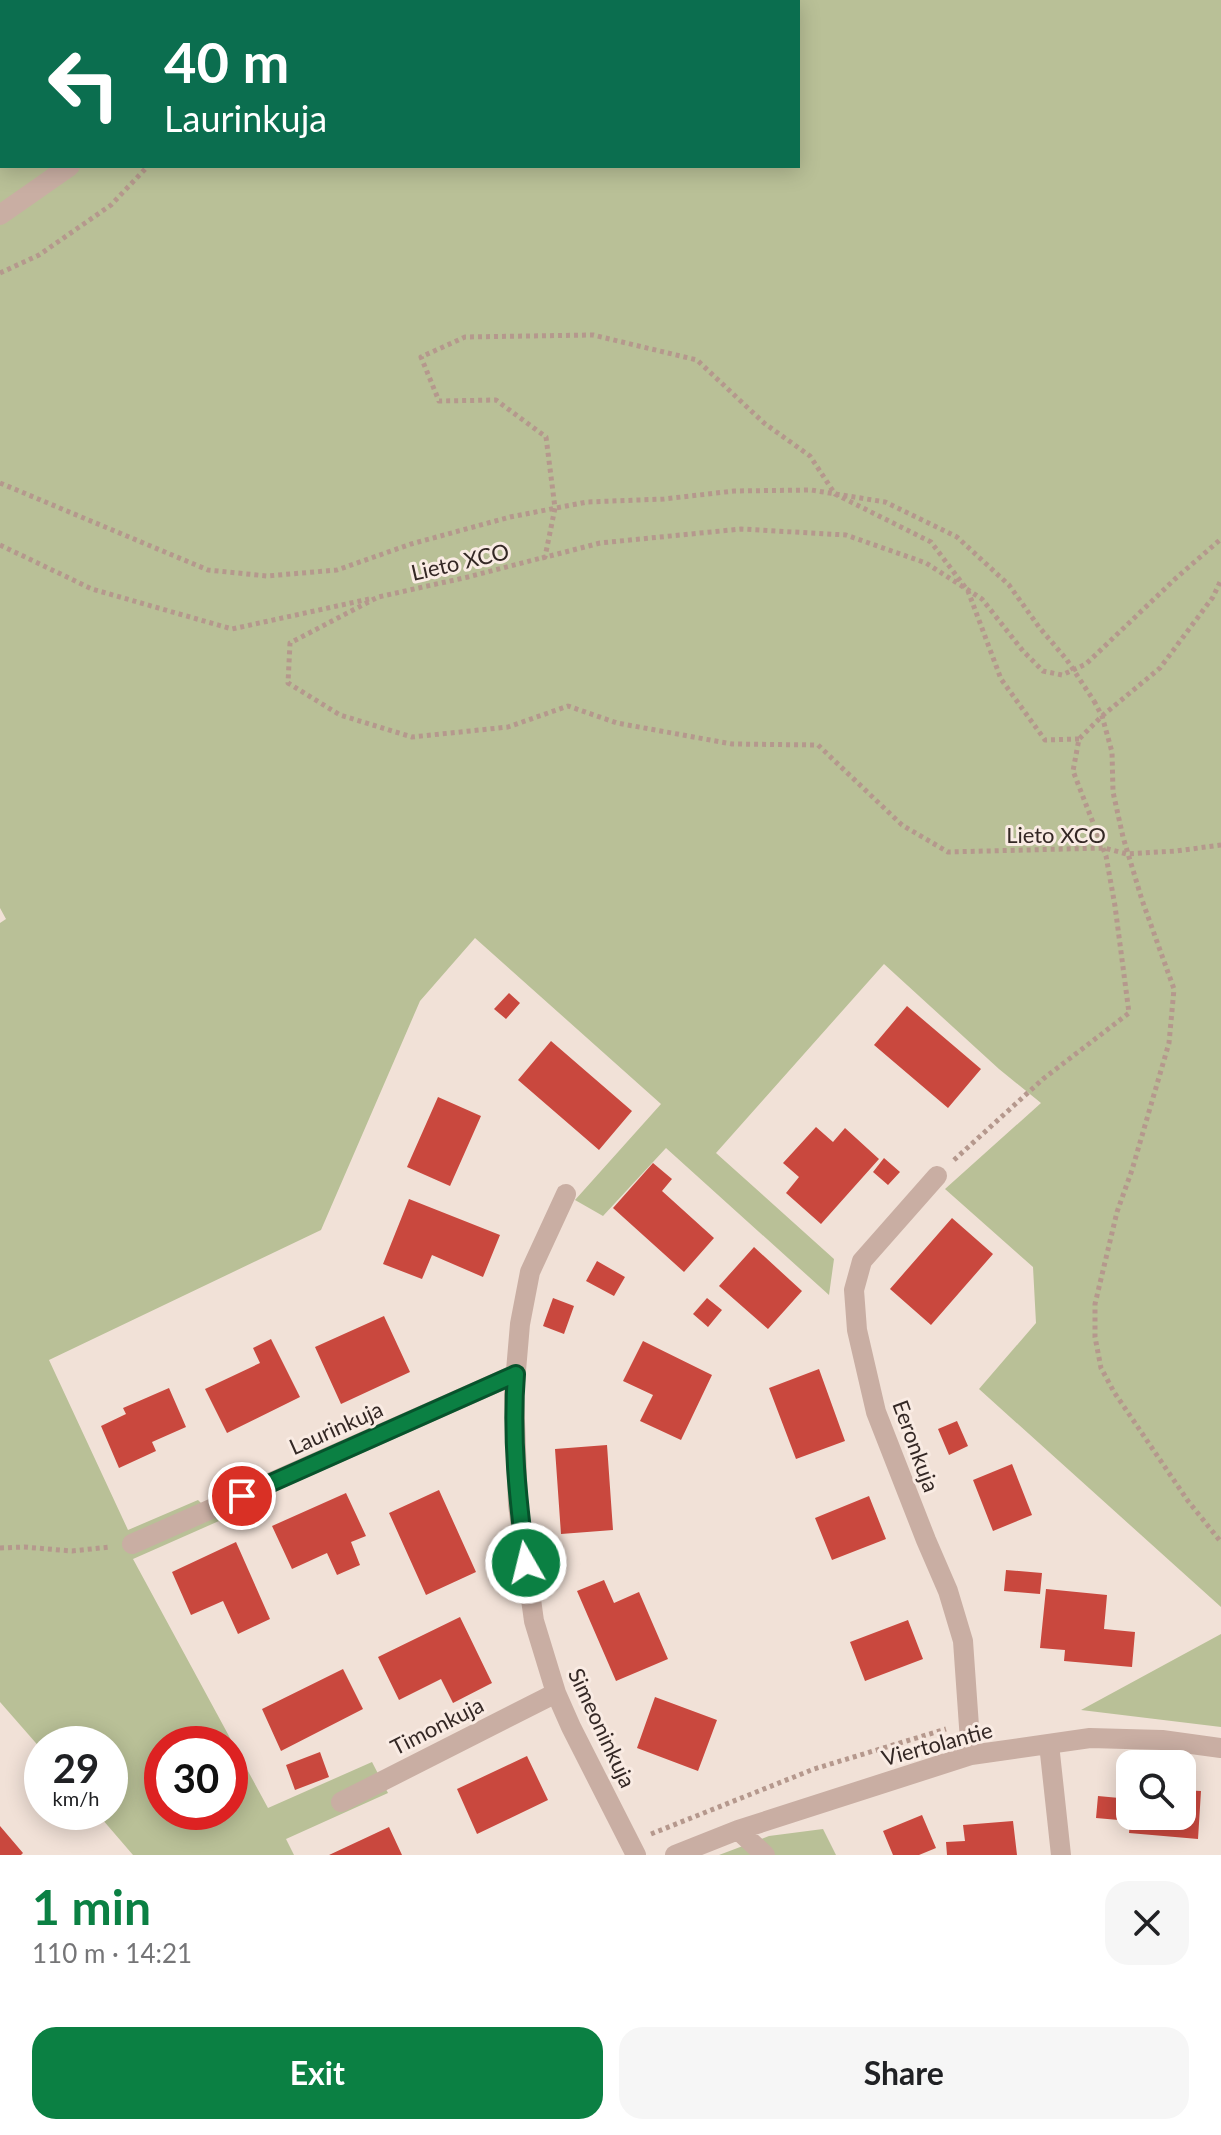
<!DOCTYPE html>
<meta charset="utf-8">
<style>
:root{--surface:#fff;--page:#f6f6f6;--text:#202124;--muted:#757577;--accent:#0b8043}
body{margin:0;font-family:Lato,sans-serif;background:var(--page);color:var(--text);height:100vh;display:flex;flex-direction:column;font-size:30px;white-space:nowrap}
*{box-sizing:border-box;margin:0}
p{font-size:26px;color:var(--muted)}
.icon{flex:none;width:44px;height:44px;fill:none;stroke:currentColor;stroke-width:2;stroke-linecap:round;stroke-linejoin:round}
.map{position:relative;height:1855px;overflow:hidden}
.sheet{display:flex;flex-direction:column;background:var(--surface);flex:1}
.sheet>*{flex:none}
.hud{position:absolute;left:0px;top:0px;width:800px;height:168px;box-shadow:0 4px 20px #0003;background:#0b6e4f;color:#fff;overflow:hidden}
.buttons{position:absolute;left:1116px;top:1750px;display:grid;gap:16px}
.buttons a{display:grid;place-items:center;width:80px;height:80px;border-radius:16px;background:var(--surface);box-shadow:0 4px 20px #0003;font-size:40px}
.speed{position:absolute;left:24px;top:1726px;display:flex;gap:16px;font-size:40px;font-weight:700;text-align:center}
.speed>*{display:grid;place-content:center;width:104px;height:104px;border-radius:50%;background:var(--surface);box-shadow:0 4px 20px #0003;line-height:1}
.speed small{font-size:20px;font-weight:400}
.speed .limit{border:12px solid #d22;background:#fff;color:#111}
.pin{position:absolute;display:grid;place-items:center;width:68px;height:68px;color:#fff;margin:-34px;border:4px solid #fff;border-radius:50%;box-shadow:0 2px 8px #0007}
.me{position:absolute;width:88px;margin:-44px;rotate:352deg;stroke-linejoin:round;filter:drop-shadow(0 0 6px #0008)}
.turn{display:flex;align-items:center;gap:28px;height:168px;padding:0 32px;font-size:36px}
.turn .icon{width:104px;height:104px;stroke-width:2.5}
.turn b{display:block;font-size:56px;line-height:68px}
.round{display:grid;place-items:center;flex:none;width:84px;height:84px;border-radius:24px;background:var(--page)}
.head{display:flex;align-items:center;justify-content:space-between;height:136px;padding:0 32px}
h1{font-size:48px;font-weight:700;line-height:60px;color:var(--accent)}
.action{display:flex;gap:16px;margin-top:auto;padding:16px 32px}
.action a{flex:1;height:92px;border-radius:24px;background:var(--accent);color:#fff;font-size:32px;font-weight:700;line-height:92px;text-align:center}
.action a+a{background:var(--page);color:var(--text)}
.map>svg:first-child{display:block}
.green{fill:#b9c097;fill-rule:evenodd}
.building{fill:#c9483e}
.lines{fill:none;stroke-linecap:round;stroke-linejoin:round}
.path{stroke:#b5988d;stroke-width:5;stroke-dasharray:4 4;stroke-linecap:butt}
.minor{stroke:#c9aea3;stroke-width:20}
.path-bridge{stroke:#b5988d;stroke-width:5;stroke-dasharray:4 4;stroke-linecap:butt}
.route-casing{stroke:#07532c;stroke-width:20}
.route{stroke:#0b8043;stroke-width:14}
.labels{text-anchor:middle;stroke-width:6;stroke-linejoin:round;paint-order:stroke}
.street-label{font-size:22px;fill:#342825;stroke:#f9ebe3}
</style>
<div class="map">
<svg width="1221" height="1855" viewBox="0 0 1221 1855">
<rect width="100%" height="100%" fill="#f1e1d7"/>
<!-- green -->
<path class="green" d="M0,0H1221V1607L979,1389L1036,1323L1033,1267L945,1189L1041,1103L999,1069L884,964L716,1153L834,1259L829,1295L666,1148L603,1216L575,1200L661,1104L475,938L420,1001L321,1230L49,1360L128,1530L198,1500L219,1521L133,1559L268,1808L372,1762L388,1793L286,1839L294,1855H133L96,1812H110V1744H42V1750L0,1702V923L6,919L0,908ZM2,2H798V166H2ZM162,1744H230V1812H162Z
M1221,1634V1727L1081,1710Z
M823,1829L836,1855H719L769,1836Z"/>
<!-- building -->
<path class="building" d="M509,993L520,1003L506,1019L494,1009Z
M907,1006L981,1069L948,1108L874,1045Z
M551,1041L632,1111L599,1150L518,1080Z
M438,1097L481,1116L450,1186L407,1167Z
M816,1127L833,1142L845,1128L879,1159L821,1224L786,1193L799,1177L783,1163Z
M884,1158L900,1172L888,1185L873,1172Z
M653,1163L672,1179L662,1191L714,1238L684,1272L613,1208Z
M409,1199L500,1235L483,1277L432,1255L422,1279L383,1264Z
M952,1218L993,1254L931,1325L890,1289Z
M754,1247L802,1291L768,1329L719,1286Z
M597,1261L625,1277L614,1296L586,1281Z
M553,1298L574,1306L564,1334L543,1326Z
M707,1298L722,1310L708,1327L693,1314Z
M384,1316L410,1372L341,1404L315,1347Z
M271,1339L300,1397L227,1433L205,1389L260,1363L253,1348Z
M643,1341L712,1375L681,1440L640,1421L653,1395L623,1381Z
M819,1369L845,1441L796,1459L769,1388Z
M169,1388L186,1427L152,1442L156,1451L119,1468L101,1426L126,1414L123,1408Z
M957,1421L968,1446L949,1455L938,1429Z
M607,1445L613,1530L561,1534L555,1449Z
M1012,1464L1032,1515L993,1531L973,1480Z
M439,1490L476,1572L426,1595L389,1513Z
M346,1493L366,1536L351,1542L360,1565L337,1575L327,1553L292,1569L272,1526Z
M869,1496L886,1539L832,1560L815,1518Z
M236,1542L270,1619L238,1634L223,1601L191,1615L172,1572Z
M1006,1570L1042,1573L1040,1594L1004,1591Z
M604,1580L614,1603L639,1592L668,1659L616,1681L577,1591Z
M1046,1589L1107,1595L1104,1629L1135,1632L1132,1667L1064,1661L1065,1650L1040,1648Z
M460,1617L492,1683L453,1703L441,1679L399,1700L378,1657Z
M908,1620L923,1659L865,1681L850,1642Z
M343,1669L363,1709L281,1751L262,1709Z
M655,1697L717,1720L698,1771L637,1748Z
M320,1752L329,1777L295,1790L286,1765Z
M527,1756L548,1800L477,1834L457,1789Z
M1182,1790L1201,1791L1198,1839L1129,1833L1130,1821L1096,1818L1098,1796L1130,1799V1816H1182Z
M922,1815L936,1848L919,1855H893L883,1831Z
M1013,1821L1017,1855H947L946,1842L965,1841L963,1825Z
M0,1826L23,1853L21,1855H0Z
M389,1827L402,1855H329Z"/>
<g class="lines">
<!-- path -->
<path class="path" d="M380,2L399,0
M0,273L39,255L111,205L148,166
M0,483L208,570L267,576L337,570L411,544L510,517L587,502L664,499L734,491L811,490L885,502L957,537L1009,585L1039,627L1067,660
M0,545L92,589L232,629L369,599
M542,558L600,543L741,529L846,535L926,563L982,599L1023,651L1043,671L1062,675L1086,664L1175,579L1221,539
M1094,701L1102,716L1112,752L1113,792L1123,837L1142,900L1174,989L1169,1043L1132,1170L1117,1212L1095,1304V1337L1101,1368L1114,1392L1188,1501L1221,1542
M1079,739L1045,740L1001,679L968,591L931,542L835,494L810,456L764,423L697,360L593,335L465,337L421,357L439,401L496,400L546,437L555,508L545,557L468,577L378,597L290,643L288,683L340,715L412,737L508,727L568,706L617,723L732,744L818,745L902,825L948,852L1104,848L1127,854L1176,851L1221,845
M954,1160L1043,1079L1129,1013L1115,906L1106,856L1073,771L1079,739L1102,716L1160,668L1213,597L1221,580
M0,1548L24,1547L72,1551L110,1547
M651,1834L814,1769L946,1729"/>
<!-- minor -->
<path class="minor" d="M244,2L247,0
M0,215L70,166
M937,1176L862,1261L854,1290L857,1330L876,1412L926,1540L948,1591L963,1641L971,1755
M566,1194L530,1272L520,1324L514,1394L518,1505L534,1621L556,1693L571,1727L636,1855
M132,1544L516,1374
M1049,1744L1061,1855
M341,1802L556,1693
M738,1830L765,1855
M675,1855L738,1830L971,1755L1090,1738L1162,1740L1221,1748"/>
<!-- path-bridge -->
<path class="path-bridge" d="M1067,660L1094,701"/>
</g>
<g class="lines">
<defs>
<path id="route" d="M242,1496L516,1374C511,1437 518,1501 526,1563"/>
</defs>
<!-- route casing -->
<use href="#route" class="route-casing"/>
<!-- route -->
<use href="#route" class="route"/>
</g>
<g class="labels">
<!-- street labels -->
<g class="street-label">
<text transform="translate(460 562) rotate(-13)" y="8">Lieto XCO</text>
<text x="1056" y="843">Lieto XCO</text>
<text transform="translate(336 1428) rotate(-24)" y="8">Laurinkuja</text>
<text transform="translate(916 1446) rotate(70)" y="8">Eeronkuja</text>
<text transform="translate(437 1726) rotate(-27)" y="8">Timonkuja</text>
<text transform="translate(602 1728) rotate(65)" y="8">Simeoninkuja</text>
<text transform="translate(937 1744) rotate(-15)" y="8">Viertolantie</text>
</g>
</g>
</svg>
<div class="buttons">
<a><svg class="icon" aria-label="search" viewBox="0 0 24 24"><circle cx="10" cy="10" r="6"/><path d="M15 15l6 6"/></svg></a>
</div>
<div class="speed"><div>29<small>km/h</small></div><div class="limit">30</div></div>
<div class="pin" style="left:242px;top:1496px;background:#d93025"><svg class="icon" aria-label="arrive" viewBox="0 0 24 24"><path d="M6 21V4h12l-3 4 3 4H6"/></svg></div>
<svg class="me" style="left:526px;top:1563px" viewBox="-20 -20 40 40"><circle r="17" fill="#0b8043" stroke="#fff" stroke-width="3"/><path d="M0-11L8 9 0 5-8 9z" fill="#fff"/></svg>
<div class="hud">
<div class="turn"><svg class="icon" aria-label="left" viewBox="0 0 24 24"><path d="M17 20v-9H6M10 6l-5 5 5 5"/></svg><div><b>40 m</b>Laurinkuja</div></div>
</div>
</div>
<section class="sheet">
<div class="head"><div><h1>1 min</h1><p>110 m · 14:21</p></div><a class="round"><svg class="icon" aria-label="close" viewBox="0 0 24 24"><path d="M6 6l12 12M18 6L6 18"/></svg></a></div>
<div class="action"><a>Exit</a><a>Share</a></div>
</section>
